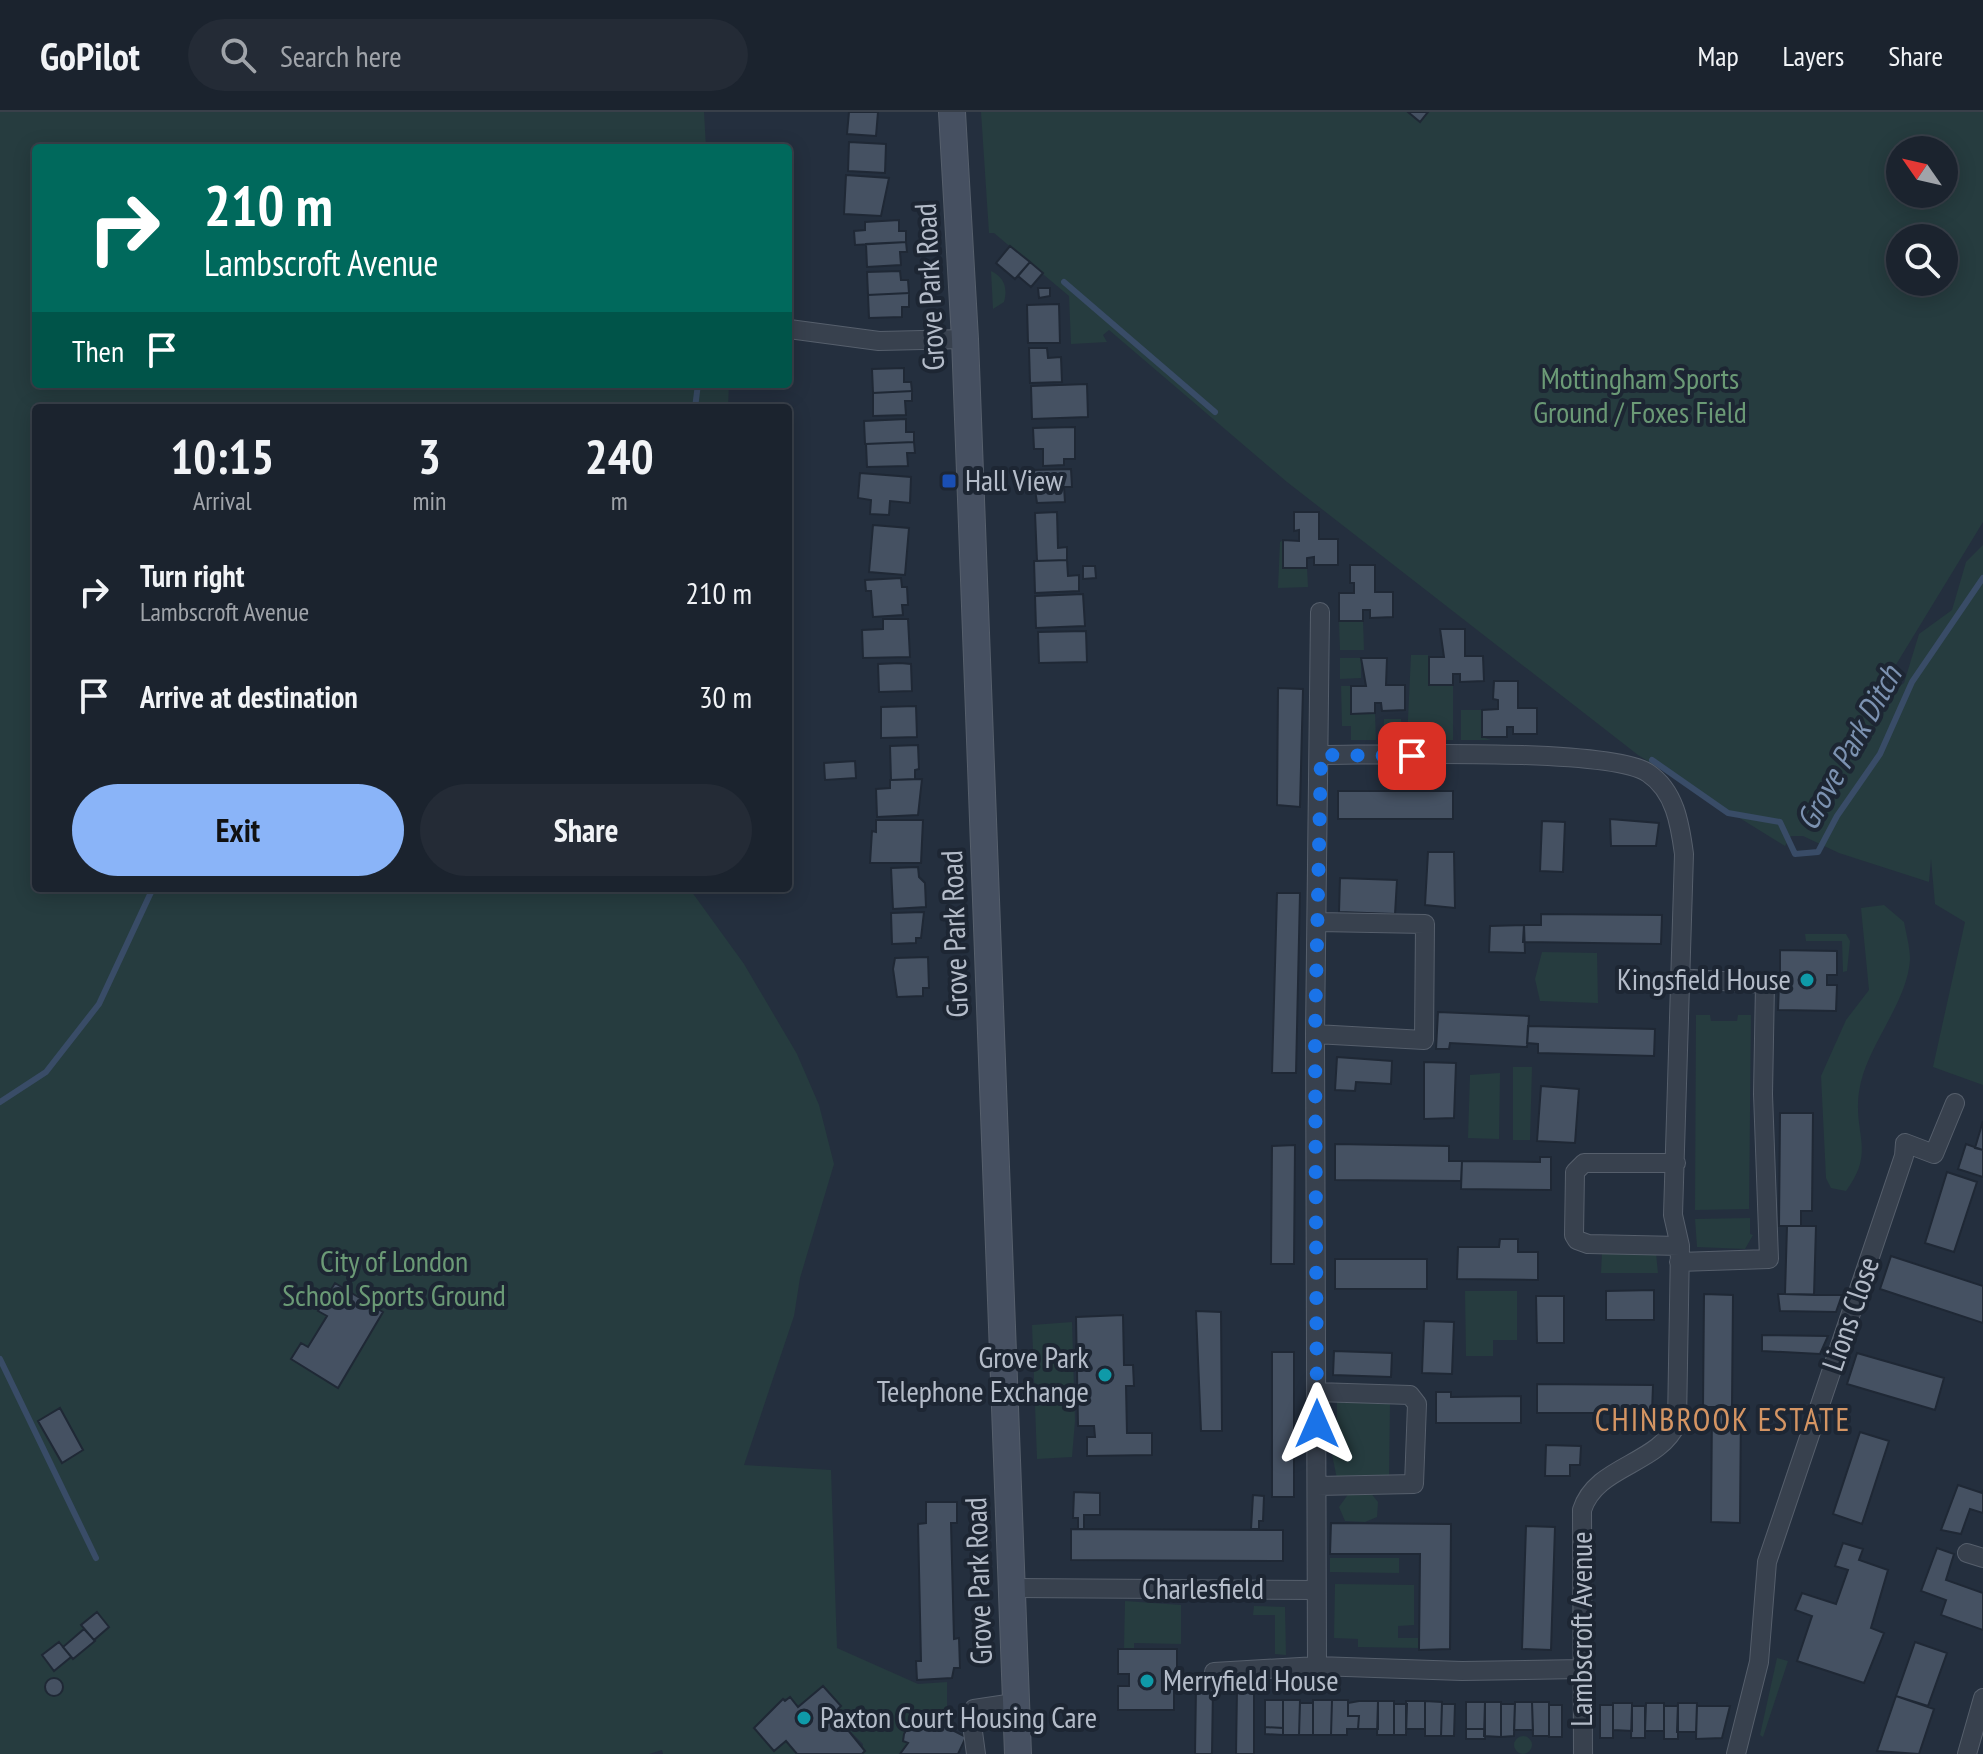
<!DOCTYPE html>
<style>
:root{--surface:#1b232e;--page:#242b36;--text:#f1f3f6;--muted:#a0a4aa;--line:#39404a;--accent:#8ab4f8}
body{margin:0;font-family:"PT Sans Narrow",sans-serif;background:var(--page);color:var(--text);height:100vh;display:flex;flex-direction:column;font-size:30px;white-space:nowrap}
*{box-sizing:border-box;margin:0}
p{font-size:26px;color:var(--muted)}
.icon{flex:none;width:44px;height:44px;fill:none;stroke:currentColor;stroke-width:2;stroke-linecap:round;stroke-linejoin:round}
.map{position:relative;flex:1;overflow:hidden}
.sheet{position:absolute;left:32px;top:292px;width:760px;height:488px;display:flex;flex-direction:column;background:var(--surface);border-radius:8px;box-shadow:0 4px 20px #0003,0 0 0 2px var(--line)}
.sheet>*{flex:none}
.banner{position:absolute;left:32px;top:32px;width:760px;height:244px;border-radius:8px;box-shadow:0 4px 20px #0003,0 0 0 2px var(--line);background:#00695c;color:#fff;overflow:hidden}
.needle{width:52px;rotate:304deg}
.fabs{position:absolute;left:1886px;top:24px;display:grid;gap:16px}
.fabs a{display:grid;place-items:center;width:72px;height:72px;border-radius:50%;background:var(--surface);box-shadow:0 4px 20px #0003,0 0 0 2px var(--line);font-size:40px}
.pin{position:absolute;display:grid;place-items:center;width:68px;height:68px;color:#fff;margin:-34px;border-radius:16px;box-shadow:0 4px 12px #0006}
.me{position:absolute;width:88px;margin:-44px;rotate:0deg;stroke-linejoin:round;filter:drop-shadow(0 0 6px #0008)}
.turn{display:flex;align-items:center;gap:28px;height:168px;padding:0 40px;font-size:36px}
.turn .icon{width:104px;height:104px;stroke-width:2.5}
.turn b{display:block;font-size:56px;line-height:68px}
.then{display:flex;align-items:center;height:76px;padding:0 40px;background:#0003;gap:16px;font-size:30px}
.eta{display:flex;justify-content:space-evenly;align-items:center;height:136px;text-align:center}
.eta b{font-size:48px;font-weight:700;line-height:56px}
.cta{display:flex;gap:16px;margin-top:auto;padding:16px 40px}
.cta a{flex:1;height:92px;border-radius:48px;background:var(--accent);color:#111;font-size:32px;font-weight:700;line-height:92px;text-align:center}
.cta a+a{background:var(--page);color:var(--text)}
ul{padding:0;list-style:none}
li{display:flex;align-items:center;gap:24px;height:104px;padding:0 40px}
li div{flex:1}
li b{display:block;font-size:30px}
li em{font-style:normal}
header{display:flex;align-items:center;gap:48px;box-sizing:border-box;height:112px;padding:0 40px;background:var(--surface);border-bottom:2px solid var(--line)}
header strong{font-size:38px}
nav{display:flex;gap:44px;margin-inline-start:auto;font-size:28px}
.search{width:560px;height:72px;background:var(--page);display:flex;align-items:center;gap:20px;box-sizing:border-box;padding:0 28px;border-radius:44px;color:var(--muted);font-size:30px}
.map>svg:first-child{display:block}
.green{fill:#263c3f;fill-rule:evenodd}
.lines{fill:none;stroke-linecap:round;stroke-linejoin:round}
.stream{stroke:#394c67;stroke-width:6}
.building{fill:#455162;stroke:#1f2835;stroke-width:2}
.street-casing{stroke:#565f6c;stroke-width:20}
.secondary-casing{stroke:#565f6c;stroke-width:28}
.street{stroke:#38414e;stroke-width:18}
.secondary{stroke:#465061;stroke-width:26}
.route{stroke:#1a73e8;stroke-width:14;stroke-dasharray:0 25.2}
.transit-dot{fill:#1a4fb4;stroke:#1d2633;stroke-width:3}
.culture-dot{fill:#0f9aa8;stroke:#1d2633;stroke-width:3}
.labels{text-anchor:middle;stroke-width:8;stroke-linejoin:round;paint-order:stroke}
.street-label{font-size:30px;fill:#b4bcc9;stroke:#1d2633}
.park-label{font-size:30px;fill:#6b9a76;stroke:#1d2633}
.poi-label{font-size:30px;fill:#b4bcc9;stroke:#1d2633;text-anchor:start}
.water-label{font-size:32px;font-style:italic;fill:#7c92b1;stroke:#1d2633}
.neighbourhood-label{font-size:32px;letter-spacing:2px;fill:#d59563;stroke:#1d2633}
</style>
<header>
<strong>GoPilot</strong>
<div class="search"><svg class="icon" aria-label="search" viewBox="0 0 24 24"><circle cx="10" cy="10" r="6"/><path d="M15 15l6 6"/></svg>Search here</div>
<nav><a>Map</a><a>Layers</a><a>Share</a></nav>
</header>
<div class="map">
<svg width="1983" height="1642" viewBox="0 0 1983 1642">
<rect width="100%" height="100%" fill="#242f3e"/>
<!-- green -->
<path class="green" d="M0,0H704L706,36H36V272H729L728,296H36V776H689L744,852L797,942L819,993L834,1052L800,1166L794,1204L744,1353L831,1358L837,1536L918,1572L947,1570V1603L939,1610L917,1600L903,1629L908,1631L900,1642H862L863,1632L843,1612L845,1610L838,1597L841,1594L823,1574L798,1595L790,1586L782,1587L754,1615L774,1638L786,1629L797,1642H663L662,1638L649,1642H0Z
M981,0H1983V410L1872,592L1904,571L1919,522L1952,498L1966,450L1983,433V973L1933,955L1965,810L1935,792L1931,747L1929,770L1839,741L1803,724H1791L1785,734L1638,643L1287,370L1109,218L1103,223L1107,230L1071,232L1069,184L994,121H989ZM1900,38H1944V82H1900ZM1900,126H1944V170H1900Z
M991,159C1004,165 1008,176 1004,190L993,197Z
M1283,428V456H1307L1308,475L1278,476L1280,430Z
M1339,509H1363L1364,538H1340Z
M1411,543H1428L1429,572L1453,573V628H1407Z
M1340,546H1361V566L1340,567Z
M1341,574H1351V602L1375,601L1376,628H1351V614H1342Z
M1461,598H1482V625L1491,628H1461Z
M1384,607H1401L1402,628H1383Z
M1884,793L1904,810C1906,821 1910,835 1910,847C1908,891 1865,935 1859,980C1853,1022 1876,1039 1846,1079L1831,1076L1826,1066L1821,964L1846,908L1869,878L1861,796Z
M1805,822H1846L1850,829L1847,859L1843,860L1842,829H1806Z
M1542,840L1597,841L1598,891L1540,889L1535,867Z
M1696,903H1710L1711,909H1737L1738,903H1751L1749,1097L1695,1098Z
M1513,955H1532L1530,1028H1513Z
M1500,961L1499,1027L1468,1026L1470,963Z
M1750,1106V1122L1753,1123L1745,1137L1697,1135L1695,1107Z
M1602,1140L1656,1141L1658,1161H1601Z
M1465,1179H1517V1228H1493V1244H1466Z
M1072,1210L1075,1309L1072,1345L1037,1347L1032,1213Z
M1337,1289L1390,1290L1389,1367H1337L1330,1332L1337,1318Z
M1370,1380L1378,1390L1377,1405L1365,1410L1345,1409L1339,1395L1349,1381Z
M1330,1446H1399V1461L1330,1460Z
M1335,1472L1414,1473V1513L1398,1514V1526H1418V1536L1358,1535V1527L1334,1526Z
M1125,1489L1181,1493V1532L1134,1531V1537H1124Z
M1254,1494L1285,1495L1286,1543L1275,1542V1503H1253Z
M1777,1546L1788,1549L1763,1625L1760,1623Z
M1514 1633a9 9 0 1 1 18 0a9 9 0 1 1-18 0Z"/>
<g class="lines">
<!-- stream -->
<path class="stream" d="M1064,170L1215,300
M695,296L698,272
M1652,648L1728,701L1780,710L1795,742L1818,740L1837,704L1880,642L1912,570L1983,466
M0,990L46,960L99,892L153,776
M0,1247L96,1446"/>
</g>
<!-- building -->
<path class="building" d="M849,0H878L876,24L847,22Z
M1408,0H1428L1420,10Z
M849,30L886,32L885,61L848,59Z
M846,63L889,66L881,104L844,102Z
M899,108V119H906V130L855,133L854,119L865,118V110Z
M906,130L907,140H900L901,153L867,155L866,132Z
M1010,134L1030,150L1015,167L996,151Z
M1030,150L1043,161L1031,175L1018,164Z
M900,159L901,168H908L909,181L868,183L867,160Z
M1038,176H1050V184L1039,186Z
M909,181V195H902V205L869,206L868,183Z
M1059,192L1060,231H1028L1027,193Z
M1029,236H1047L1048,246L1061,245L1062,270L1030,271Z
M904,256V270H911L912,279L873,281L872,257Z
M1087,272L1088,305L1032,307L1031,274Z
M912,279V289H905L906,303L873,304V281Z
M906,307V320H914V330L865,332L864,309Z
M1075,315V347H1064V353L1043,354V337H1034L1033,316Z
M914,330L915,341H907L908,354L867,355L866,332Z
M1071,357L1072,375H1064L1065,390L1037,391L1032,358Z
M860,361L911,365L910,391L890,389L889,403L870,402L871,388L858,386Z
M1057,400L1058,436L1067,435V448L1037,449L1035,401Z
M1294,400H1319V427H1338V453H1314V445L1307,446V456H1283V428L1299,429V418L1294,419Z
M873,413L909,416L905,463L869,460Z
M1067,448L1068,464L1079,463V479L1035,481L1034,449Z
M1350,453H1375V480H1393V505L1370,506V498H1363V509H1339V481H1354V471H1350Z
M1083,454H1095L1096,466L1083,467Z
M901,466L902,475H907L908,493H902L903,503L873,505L871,479H866L865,468Z
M1083,482L1085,514L1036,516L1035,484Z
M883,507H908L910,545L863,546L862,518L883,517Z
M1440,517H1465V544H1483L1484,569L1460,570V562H1453V573H1429V545H1444Z
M1086,519L1087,550L1039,551L1038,520Z
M1361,546H1387L1386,573H1405V598L1382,599L1381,591H1375V601L1351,602V574H1366Z
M900,551L911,552L912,579L879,580L878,552Z
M1494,569H1518V596H1537V622H1513V615H1507V625H1482V598L1498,597V588L1493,587Z
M1278,576L1303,577L1300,695L1277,693Z
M916,594L917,625L881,626V595Z
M918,633L919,657L915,658V667L891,668L890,634Z
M855,649L856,666L825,668L824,651Z
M922,667L918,703L877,705L876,677L890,676V668Z
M1338,679H1453V707H1338Z
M1610,707L1659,711L1656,734H1611Z
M876,708H923L921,751H870L872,719L876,720Z
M1542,709L1565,710L1563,760L1540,759Z
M1428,740H1454L1455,796L1425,793Z
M918,755L919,765L925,771L926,795L893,797L891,756Z
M1340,766L1397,768L1395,802L1339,800Z
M1277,781H1300L1296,961H1272Z
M924,800L921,826H916V831L892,832L891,801Z
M1541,802L1662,803L1661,832L1523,830L1524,813H1541Z
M1524,813L1525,841L1489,840L1490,814Z
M1780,838L1837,839V863H1827V873H1837L1836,899L1778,898L1779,872H1788V863H1780Z
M928,845L929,876H923V884L897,885L893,857L895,846Z
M1438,900L1529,904L1527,935L1450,931L1449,937H1436Z
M1528,914L1655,917L1654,944L1538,941V932L1527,931Z
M1337,945L1392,949L1391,972L1356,970L1355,979L1335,978Z
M1424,950L1456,951L1454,1006L1424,1007Z
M1541,974L1579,977L1575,1031L1537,1029Z
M1780,1001H1813L1812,1099H1801V1114H1779Z
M1983,1009V1038L1975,1036Z
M1335,1032L1449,1034V1049H1462L1461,1069L1335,1068Z
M1966,1032L1983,1038V1065L1958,1057Z
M1295,1033L1294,1152H1271L1272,1034Z
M1540,1045H1551V1078L1461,1077L1462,1049L1540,1050Z
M1947,1060L1977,1070L1954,1140L1925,1131Z
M1787,1114H1816L1814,1183L1785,1182Z
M1500,1127H1518V1140H1538V1168L1457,1167L1458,1135H1499Z
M1891,1144L1983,1174V1211L1880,1177Z
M1335,1147H1427V1177H1335Z
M335,1171L383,1200L338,1276L291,1247L301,1231L308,1235L327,1204L318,1199Z
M1654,1178V1208H1606V1179Z
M1704,1182L1733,1183L1732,1295H1703Z
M1778,1182H1785L1842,1183L1836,1200L1780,1199Z
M1536,1184H1564V1231H1537Z
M1196,1199L1221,1200L1222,1319H1201Z
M1123,1203L1124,1253H1133L1134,1274H1126L1127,1321H1152V1343L1087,1344V1325H1095L1094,1314H1078L1076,1205Z
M1424,1209L1454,1210L1452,1262L1422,1261Z
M1762,1223L1828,1224L1820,1242L1762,1239Z
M1334,1239L1392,1241L1391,1265L1333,1263Z
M1272,1240H1294V1385H1272Z
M1857,1241L1944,1266L1935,1298L1847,1272Z
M1537,1272L1653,1273L1652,1301H1537Z
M1436,1280H1451V1285L1521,1284V1311H1436Z
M1712,1295H1741L1740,1411L1711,1410Z
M60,1296L83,1338L62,1351L38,1309Z
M1860,1320L1889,1329L1862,1412L1833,1402Z
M1546,1333L1581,1334L1580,1353H1570V1364H1545Z
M1958,1373L1982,1381L1983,1378V1401L1970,1397L1961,1422L1941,1418Z
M1074,1380L1100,1381V1403H1084V1417H1078V1406H1073Z
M1253,1383L1264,1384L1263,1409H1259V1417H1251Z
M926,1390H957V1411H951L954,1527L959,1526L960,1556H954L952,1566L917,1568L916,1549H921L918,1412L926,1411Z
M1331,1411L1451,1412L1450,1537L1419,1538L1420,1442H1330Z
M1526,1414L1555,1415L1551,1538L1522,1537Z
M1071,1417L1283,1418V1449L1071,1448Z
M1843,1431L1863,1437L1859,1448L1888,1458L1871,1516L1884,1521L1864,1571L1797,1549L1812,1504L1795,1498L1802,1481L1836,1492L1848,1458L1835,1454Z
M1937,1436L1954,1442L1946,1468L1983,1481V1518L1941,1503L1946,1488L1921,1479Z
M97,1500L109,1515L94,1528L81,1513Z
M84,1517L95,1529L73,1547L63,1535Z
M59,1530L71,1545L54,1559L42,1543Z
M1915,1530L1947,1541L1928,1594L1896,1584Z
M1118,1537H1177V1564H1166V1574H1174V1598H1118V1574H1129V1562H1118Z
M45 1575a9 9 0 1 1 18 0a9 9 0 1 1-18 0Z
M823,1574L841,1594L838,1597L845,1610L843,1612L865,1639L862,1642H797L786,1629L774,1639L754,1616L783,1587L785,1589L790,1585L798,1595Z
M1196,1575H1213L1212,1642H1195Z
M1237,1576H1254V1642H1236Z
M1896,1584L1934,1597L1919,1642L1877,1639Z
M1265,1588H1283V1616L1265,1615Z
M1283,1588H1300L1299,1623H1283Z
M1313,1588H1332L1331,1623H1313Z
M1332,1588H1348V1604H1359L1358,1617H1347V1623H1331Z
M1359,1589H1378V1617H1358L1359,1604H1348V1591Z
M1378,1589H1394V1623H1377Z
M1406,1589H1425V1617H1406Z
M1425,1589L1442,1590L1441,1624H1425Z
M1466,1590H1485V1617H1466Z
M1485,1590H1501V1625L1484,1624Z
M1515,1590H1532L1533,1618H1514Z
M1532,1590H1549V1624H1533Z
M1300,1591H1313V1623H1299Z
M1613,1591H1632V1619L1613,1618Z
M1646,1591H1664V1619H1645Z
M1678,1591H1697L1696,1620H1677Z
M1394,1592H1407L1406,1623H1394Z
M1442,1592H1455L1454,1624H1441Z
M1501,1592H1515L1514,1624L1501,1625Z
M1549,1593H1562V1625H1549Z
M1600,1593H1613V1626H1600Z
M1632,1594H1645V1626H1631Z
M1664,1594H1678V1627H1664Z
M1697,1594H1730L1722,1626L1696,1627Z
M917,1600L966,1625L958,1642H900L908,1631L903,1629L904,1622Z
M1265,1615L1283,1616V1623L1265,1622Z
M1466,1617H1485V1627H1466Z"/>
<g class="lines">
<defs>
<path id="street" d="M789,217L879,229L965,227
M1320,500L1315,922L1317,1554L1462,1559L1582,1557
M1321,643C1379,643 1609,635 1648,661C1675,679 1680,712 1684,742L1673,1103L1680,1134L1677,1311C1659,1353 1596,1353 1582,1398L1583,1642
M1315,922L1424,928L1425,812L1319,810
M1676,1051H1584L1575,1060L1574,1123L1577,1128L1588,1132L1680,1134
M1679,1150L1769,1147L1763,982L1765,872L1679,866
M1316,1280L1410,1283L1417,1292L1414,1372L1317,1374
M1967,1441L1983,1446
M1012,1476L1316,1478
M1214,1560L1317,1554
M976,1642L971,1605L974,1597L1014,1591
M1736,1642L1759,1550L1767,1450L1904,1044L1905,1031L1934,1042L1955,991
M1967,1642L1983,1586"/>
<path id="secondary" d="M952,0L965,227L1018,1642"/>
</defs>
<!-- street casing -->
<use href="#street" class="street-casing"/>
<!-- secondary casing -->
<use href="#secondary" class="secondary-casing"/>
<!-- street -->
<use href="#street" class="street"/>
<!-- secondary -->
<use href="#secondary" class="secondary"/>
</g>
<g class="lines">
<!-- route -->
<path class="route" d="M1317,1312L1315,922L1321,643L1412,644"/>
</g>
<!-- markers -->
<rect class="transit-dot" x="941" y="361" width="16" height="16" rx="4"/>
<g class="culture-dot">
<circle cx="1807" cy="868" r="8"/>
<circle cx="1105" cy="1263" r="8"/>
<circle cx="1147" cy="1569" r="8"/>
<circle cx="804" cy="1606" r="8"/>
</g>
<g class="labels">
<!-- street labels -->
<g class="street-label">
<text transform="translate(930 175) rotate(-93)" y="10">Grove Park Road</text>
<text transform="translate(955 822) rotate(-92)" y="10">Grove Park Road</text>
<text transform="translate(1851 1202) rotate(-71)" y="10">Lions Close</text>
<text transform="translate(979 1469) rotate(-92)" y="10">Grove Park Road</text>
<text x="1203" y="1487">Charlesfield</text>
<text transform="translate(1582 1517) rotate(-90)" y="10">Lambscroft Avenue</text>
</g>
<!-- park labels -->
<g class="park-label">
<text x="1640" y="277">Mottingham Sports<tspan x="1640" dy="34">Ground / Foxes Field</tspan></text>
<text x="394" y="1160">City of London<tspan x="394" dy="34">School Sports Ground</tspan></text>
</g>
<!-- poi labels -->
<g class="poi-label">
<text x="965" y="379">Hall View</text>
<text x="1791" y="878" text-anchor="end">Kingsfield House</text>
<text x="1089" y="1256" text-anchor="end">Grove Park<tspan x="1089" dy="34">Telephone Exchange</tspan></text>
<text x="1163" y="1579">Merryfield House</text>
<text x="820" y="1616">Paxton Court Housing Care</text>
</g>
<!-- water labels -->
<g class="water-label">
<text transform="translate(1849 636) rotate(-61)" y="11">Grove Park Ditch</text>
</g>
<!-- neighbourhood labels -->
<g class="neighbourhood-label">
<text x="1723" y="1319">CHINBROOK ESTATE</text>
</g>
</g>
</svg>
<div class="fabs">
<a><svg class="needle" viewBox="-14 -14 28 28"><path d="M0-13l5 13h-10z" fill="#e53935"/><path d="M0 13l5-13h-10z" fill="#a0a4aa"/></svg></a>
<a><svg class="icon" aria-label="search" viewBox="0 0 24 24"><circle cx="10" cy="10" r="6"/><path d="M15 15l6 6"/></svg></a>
</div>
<div class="pin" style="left:1412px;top:644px;background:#d93025"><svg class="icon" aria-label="arrive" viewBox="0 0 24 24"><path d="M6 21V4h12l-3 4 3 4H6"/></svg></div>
<svg class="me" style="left:1317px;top:1312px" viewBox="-20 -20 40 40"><path d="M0-17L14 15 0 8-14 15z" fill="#1a73e8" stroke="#fff" stroke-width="4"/></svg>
<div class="banner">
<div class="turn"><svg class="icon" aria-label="right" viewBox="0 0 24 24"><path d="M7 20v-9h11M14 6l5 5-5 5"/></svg><div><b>210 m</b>Lambscroft Avenue</div></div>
<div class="then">Then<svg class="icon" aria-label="arrive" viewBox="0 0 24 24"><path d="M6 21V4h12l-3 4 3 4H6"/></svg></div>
</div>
<section class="sheet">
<div class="eta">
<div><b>10:15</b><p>Arrival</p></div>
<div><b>3</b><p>min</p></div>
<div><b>240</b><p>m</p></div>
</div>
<ul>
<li><svg class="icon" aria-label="right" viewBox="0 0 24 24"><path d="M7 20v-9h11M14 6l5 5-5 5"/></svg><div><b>Turn right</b><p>Lambscroft Avenue</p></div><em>210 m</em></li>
<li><svg class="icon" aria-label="arrive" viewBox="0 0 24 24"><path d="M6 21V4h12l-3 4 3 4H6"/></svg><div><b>Arrive at destination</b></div><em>30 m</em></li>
</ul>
<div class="cta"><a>Exit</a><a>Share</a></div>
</section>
</div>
